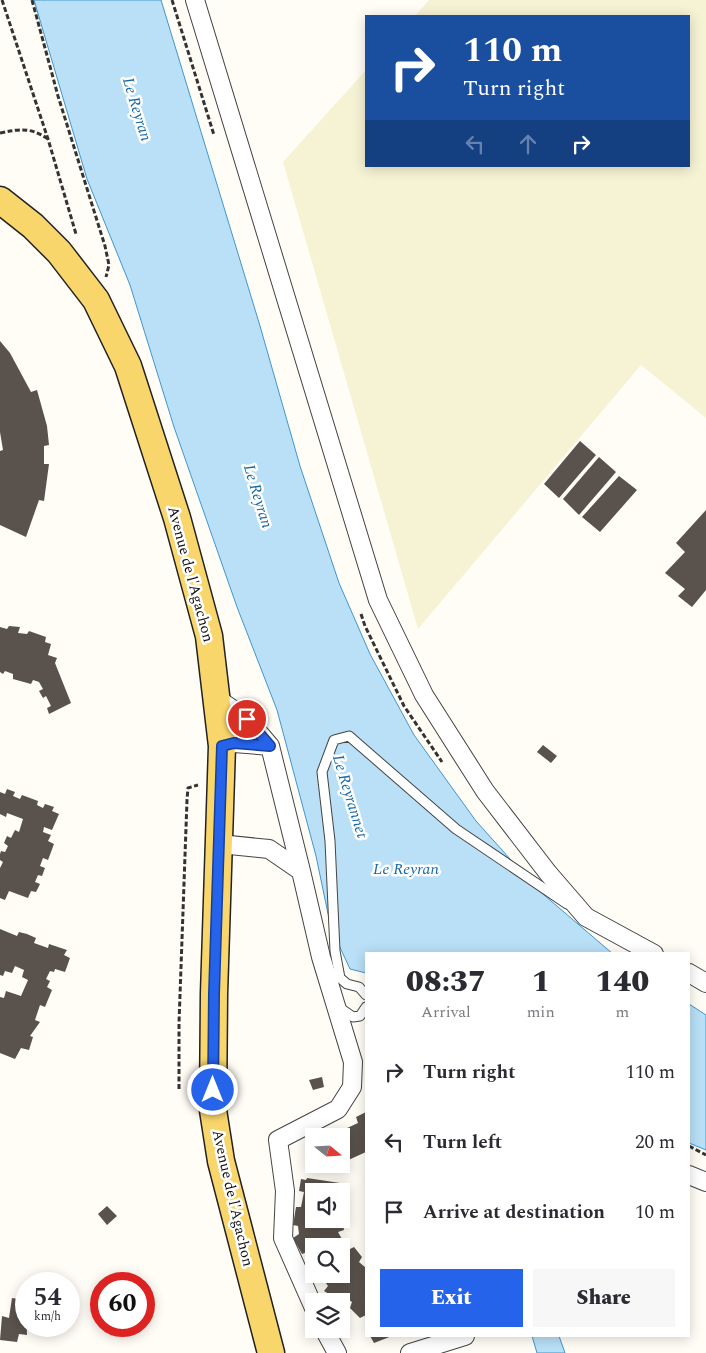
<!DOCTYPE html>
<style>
:root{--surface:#fff;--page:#f7f7f7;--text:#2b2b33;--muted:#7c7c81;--accent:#2563eb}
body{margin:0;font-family:Spectral,serif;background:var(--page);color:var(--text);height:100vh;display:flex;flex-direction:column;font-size:19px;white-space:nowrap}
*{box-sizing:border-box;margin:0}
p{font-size:16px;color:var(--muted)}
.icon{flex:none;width:28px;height:28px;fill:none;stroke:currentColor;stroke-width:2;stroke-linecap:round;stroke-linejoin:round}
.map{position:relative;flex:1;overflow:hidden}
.side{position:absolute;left:365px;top:952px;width:325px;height:385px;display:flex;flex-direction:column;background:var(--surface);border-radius:0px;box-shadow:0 2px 12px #0003}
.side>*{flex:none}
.guide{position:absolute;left:365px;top:15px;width:325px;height:152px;border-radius:0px;box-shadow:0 2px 12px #0003;background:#1a4fa0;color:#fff;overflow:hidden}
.needle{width:32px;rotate:108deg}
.fabs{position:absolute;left:305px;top:1128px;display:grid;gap:10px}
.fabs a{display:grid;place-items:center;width:45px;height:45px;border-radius:0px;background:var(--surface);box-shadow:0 2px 12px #0003;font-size:25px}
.speed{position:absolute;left:15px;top:1272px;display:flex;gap:10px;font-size:25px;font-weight:700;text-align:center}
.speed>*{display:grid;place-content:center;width:65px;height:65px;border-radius:50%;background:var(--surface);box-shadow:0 2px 12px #0003;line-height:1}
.speed small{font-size:12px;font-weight:400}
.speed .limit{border:8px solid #d22;background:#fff;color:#111}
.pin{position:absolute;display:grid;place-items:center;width:42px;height:42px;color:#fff;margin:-21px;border:2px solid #fff;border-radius:50%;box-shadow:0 1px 5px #0007}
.me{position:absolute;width:55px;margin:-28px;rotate:0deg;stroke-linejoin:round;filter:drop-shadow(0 0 4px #0008)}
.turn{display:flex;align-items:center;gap:18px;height:105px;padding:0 15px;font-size:22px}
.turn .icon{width:65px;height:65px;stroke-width:2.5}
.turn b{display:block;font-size:35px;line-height:42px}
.lanes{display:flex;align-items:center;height:48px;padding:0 15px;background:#0003;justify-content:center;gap:25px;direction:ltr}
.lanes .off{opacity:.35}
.eta{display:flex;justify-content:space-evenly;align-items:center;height:85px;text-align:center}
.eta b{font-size:30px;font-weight:800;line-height:35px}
.primary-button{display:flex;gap:10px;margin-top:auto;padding:10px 15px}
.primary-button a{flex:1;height:58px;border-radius:0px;background:var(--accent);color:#fff;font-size:20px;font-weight:800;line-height:58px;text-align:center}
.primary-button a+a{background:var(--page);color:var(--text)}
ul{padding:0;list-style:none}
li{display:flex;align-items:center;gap:15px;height:70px;padding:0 15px}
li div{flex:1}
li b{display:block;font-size:19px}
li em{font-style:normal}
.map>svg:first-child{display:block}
.farmland{fill:#f6f3d4}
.water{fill:#b9e0f7;stroke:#3f96cf}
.building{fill:#5a524d}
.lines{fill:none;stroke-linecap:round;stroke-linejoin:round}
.lane-casing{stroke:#444;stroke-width:11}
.street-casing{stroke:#444;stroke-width:20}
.primary-casing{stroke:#222;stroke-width:29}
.path{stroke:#333;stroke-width:3;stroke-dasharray:5 2.5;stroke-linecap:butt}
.lane{stroke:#fff;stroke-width:9}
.street{stroke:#fff;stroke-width:18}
.primary{stroke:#f9d66b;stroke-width:26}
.route-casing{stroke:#184099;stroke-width:12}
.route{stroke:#2563eb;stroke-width:9}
.labels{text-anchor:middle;stroke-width:5;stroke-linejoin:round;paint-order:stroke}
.street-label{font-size:15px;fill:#111;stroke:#fff}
.water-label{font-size:16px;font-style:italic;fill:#1768a6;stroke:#fff}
</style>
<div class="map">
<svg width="706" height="1353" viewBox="0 0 706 1353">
<rect width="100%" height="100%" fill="#fffdf5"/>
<!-- farmland -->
<path class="farmland" d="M429,0H706V418L641,365L418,629L283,162L366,70V166H689V16H415Z"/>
<!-- water -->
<path class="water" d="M34,0H161L260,326L300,466L339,583L370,654L414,735L476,821L537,889L613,954H366V973L350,969L331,928L316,856L277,710L237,607L174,427L130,285L87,179Z
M689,1004L706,1015V1150L689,1143Z
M532,1336H559L565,1353H537Z"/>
<!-- building -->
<path class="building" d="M0,341L10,353L31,392L37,390L47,426L49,445L44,446V464H49L44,501L39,500L26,537L0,525V451L3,450L0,432Z
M580,441L596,455L559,498L544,484Z
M599,457L616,472L579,515L563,499Z
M619,476L637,490L600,532L582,517Z
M706,510V590L692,607L678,596L685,589L665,573L685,552L676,543Z
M9,626L20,627L18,633L27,634L29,631L46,637L45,642L51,644L48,655L57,658L55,663L71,703L49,714L47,708L51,706L46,696L43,698L39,691L43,689L39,682L33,680L31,684L13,679V674L5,671L3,674L0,672V627L7,629Z
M543,745L557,756L551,763L537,752Z
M7,789L15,792L13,796L20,799L22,795L38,801L37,805L43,808L45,804L54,807L52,811L59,814L52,830L44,827L43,832L51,835L48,841L54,844L48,860L43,858L40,866L45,868L42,876L38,875L35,882L40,884L36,892L31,891L28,898L9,891L5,900L0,898V868L3,862L0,860V854L1,851L5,852L8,846L4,843L7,836L11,838L15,830L19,832L23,819L7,813L6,817L0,814V792L5,794Z
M0,929L17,936L19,932L27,934L36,938L34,943L48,948L49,944L67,950L64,955L70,958L65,972L55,969L54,972L50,971L46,979L50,981L47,987L52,990L45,1007L40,1005L35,1020L40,1022L30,1036L33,1037L29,1050L21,1048L15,1059L0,1053V997L4,998L6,991L21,996L28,980L22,977L24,970L15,966L12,973L5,971L3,976L0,975Z
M322,1077L324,1087L313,1090L309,1080Z
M366,1112V1152L344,1162L341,1157V1136L332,1135L358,1123L356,1117Z
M307,1178L340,1183L339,1191H314V1219H342L344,1230L338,1232L348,1250L354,1247L362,1257L359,1262L366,1268V1315L360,1318L350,1308L352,1302L341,1294L337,1299L324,1291L328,1286L323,1279L318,1281L311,1270L314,1268V1274H341V1246H314V1263L308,1252L302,1254L293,1238L299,1234L298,1226L293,1225L296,1207H301L304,1192L299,1191L301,1179L306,1180Z
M107,1206L117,1216L107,1225L98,1214Z
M12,1298L26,1300L27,1335L19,1334L17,1342L0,1340L2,1316L9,1318Z
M370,1336H392L374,1343Z"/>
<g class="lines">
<defs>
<path id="lane" d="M366,995L359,987L347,984L340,978L335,951L330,841L322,772L334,740L349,736L456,829L567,904
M340,1008L353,1017L360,1016L366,1007"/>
<path id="street" d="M195,0L378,600L424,695L485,791L548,873L586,917L654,954
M216,698L247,719L270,746
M222,746L234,743L270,746L301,871
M220,844L269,849L301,871L321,957L353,1062L352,1087L338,1109L278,1140L285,1191L283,1238L314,1308
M689,973L706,983
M689,1175L706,1182
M324,1329L337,1353
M410,1353L465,1336"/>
<path id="primary" d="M0,200L33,226L59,252L96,300L128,366L177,518L209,636L222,746L214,994L213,1110L221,1161L271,1353"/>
</defs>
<!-- lane casing -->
<use href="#lane" class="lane-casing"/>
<!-- street casing -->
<use href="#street" class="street-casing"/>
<!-- primary casing -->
<use href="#primary" class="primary-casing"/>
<!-- path -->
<path class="path" d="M2,0L48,139L76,234
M32,0L58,96L105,246L109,265L106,277
M172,0L214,135
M0,133C19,129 31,127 48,139
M361,614L365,626L404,706L442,762
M179,1089V1023L187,800L188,788L198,785
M689,1146L706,1155"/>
<!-- lane -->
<use href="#lane" class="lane"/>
<!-- street -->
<use href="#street" class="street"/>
<!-- primary -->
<use href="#primary" class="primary"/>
</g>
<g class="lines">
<defs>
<path id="route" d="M213,1090L214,994L222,746L234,743L270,746L247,719"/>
</defs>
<!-- route casing -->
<use href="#route" class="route-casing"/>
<!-- route -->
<use href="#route" class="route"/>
</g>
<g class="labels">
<!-- street labels -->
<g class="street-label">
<text transform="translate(191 574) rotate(75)" y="5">Avenue de l'Agachon</text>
<text transform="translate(233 1198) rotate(77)" y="5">Avenue de l'Agachon</text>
</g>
<!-- water labels -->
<g class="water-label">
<text transform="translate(138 109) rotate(73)" y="6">Le Reyran</text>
<text transform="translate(259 496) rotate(73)" y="6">Le Reyran</text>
<text transform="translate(351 796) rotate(73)" y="6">Le Reyrannet</text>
<text x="406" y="874">Le Reyran</text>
</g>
</g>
</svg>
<div class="fabs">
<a><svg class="needle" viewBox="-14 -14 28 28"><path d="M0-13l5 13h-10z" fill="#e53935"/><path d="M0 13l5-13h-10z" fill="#7c7c81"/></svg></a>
<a><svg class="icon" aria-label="sound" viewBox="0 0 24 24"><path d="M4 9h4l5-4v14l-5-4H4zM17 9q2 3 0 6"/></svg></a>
<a><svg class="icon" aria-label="search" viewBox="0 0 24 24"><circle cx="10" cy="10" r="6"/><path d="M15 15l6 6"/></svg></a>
<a><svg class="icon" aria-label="layers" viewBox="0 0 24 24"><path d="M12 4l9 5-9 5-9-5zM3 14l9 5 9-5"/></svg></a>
</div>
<div class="speed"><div>54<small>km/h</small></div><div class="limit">60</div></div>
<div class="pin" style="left:247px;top:719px;background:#d93025"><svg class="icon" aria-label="arrive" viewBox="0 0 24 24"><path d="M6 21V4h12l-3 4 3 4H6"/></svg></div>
<svg class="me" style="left:213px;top:1090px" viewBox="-20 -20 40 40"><circle r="17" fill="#2563eb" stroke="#fff" stroke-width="3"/><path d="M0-11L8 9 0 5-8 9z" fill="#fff"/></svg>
<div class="guide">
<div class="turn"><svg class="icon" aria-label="right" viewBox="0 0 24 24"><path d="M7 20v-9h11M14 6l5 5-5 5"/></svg><div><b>110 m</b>Turn right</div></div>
<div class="lanes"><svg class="icon off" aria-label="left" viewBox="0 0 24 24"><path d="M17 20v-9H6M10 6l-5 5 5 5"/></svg><svg class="icon off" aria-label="ahead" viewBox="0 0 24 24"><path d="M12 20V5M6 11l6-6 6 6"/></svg><svg class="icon" aria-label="right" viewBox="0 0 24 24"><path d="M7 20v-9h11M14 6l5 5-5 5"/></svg></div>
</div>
<section class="side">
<div class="eta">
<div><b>08:37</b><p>Arrival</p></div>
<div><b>1</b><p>min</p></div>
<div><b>140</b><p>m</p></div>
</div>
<ul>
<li><svg class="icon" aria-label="right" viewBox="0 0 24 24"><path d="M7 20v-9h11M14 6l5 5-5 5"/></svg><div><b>Turn right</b></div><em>110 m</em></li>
<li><svg class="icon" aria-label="left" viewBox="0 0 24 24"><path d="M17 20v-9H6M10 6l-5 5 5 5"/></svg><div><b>Turn left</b></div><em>20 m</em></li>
<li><svg class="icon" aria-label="arrive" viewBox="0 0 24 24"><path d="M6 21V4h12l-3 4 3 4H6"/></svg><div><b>Arrive at destination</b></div><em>10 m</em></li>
</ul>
<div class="primary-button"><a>Exit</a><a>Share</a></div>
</section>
</div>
